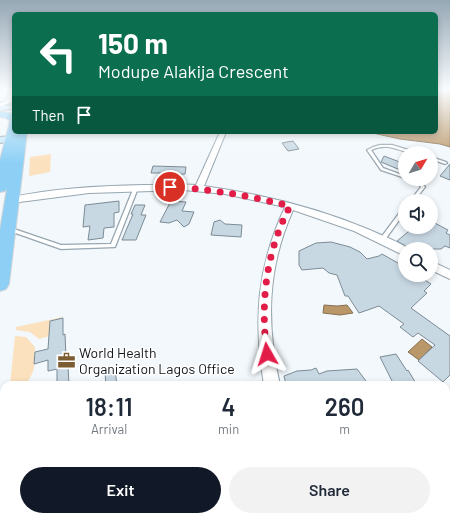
<!DOCTYPE html>
<style>
:root{--surface:#fff;--page:#f2f2f3;--text:#1f2937;--muted:#747a83;--accent:#111827}
body{margin:0;font-family:Barlow,sans-serif;background:var(--page);color:var(--text);height:100vh;display:flex;flex-direction:column;font-size:15px;white-space:nowrap}
*{box-sizing:border-box;margin:0}
p{font-size:13px;color:var(--muted)}
.icon{flex:none;width:22px;height:22px;fill:none;stroke:currentColor;stroke-width:2;stroke-linecap:round;stroke-linejoin:round}
.map{position:relative;flex:1;overflow:hidden}
.panel{position:absolute;left:0px;top:381px;width:450px;height:140px;display:flex;flex-direction:column;background:var(--surface);border-radius:12px 12px 0 0;box-shadow:0 2px 6px #0003}
.panel>*{flex:none}
.guide{position:absolute;left:12px;top:12px;width:426px;height:122px;border-radius:6px;box-shadow:0 2px 6px #0003;background:#0b6e4f;color:#fff;overflow:hidden}
.needle{width:26px;rotate:52deg}
.fabs{position:absolute;left:398px;top:146px;display:grid;gap:8px}
.fabs a{display:grid;place-items:center;width:40px;height:40px;border-radius:50%;background:var(--surface);box-shadow:0 2px 6px #0003;font-size:20px}
.pin{position:absolute;display:grid;place-items:center;width:34px;height:34px;color:#fff;margin:-17px;border:2px solid #fff;border-radius:50%;box-shadow:0 1px 4px #0007}
.me{position:absolute;width:44px;margin:-22px;rotate:354deg;stroke-linejoin:round;filter:drop-shadow(0 0 3px #0008)}
.turn{display:flex;align-items:center;gap:14px;height:84px;padding:0 20px;font-size:18px}
.turn .icon{width:52px;height:52px;stroke-width:2.5}
.turn b{display:block;font-size:28px;line-height:34px}
.then{display:flex;align-items:center;height:38px;padding:0 20px;background:#0003;gap:8px;font-size:15px}
.eta{display:flex;justify-content:space-evenly;align-items:center;height:68px;text-align:center}
.eta b{font-size:24px;font-weight:600;line-height:28px}
.action{display:flex;gap:8px;margin-top:auto;padding:8px 20px}
.action a{flex:1;height:46px;border-radius:24px;background:var(--accent);color:#fff;font-size:16px;font-weight:600;line-height:46px;text-align:center}
.action a+a{background:var(--page);color:var(--text)}
.map>svg:first-child{display:block}
.green{fill:#fce1be}
.water{fill:#ba9769;stroke:#877051}
.building{fill:#c8d8e3;stroke:#7c8b95}
.lines{fill:none;stroke-linecap:round;stroke-linejoin:round}
.service-casing{stroke:#97a6b0;stroke-width:2.5}
.minor-casing{stroke:#97a6b0;stroke-width:2}
.secondary-casing{stroke:#97a6b0;stroke-width:2}
.primary-casing{stroke:#d4d5d6;stroke-width:2}
.service{fill:#fff;fill-rule:evenodd}
.minor{fill:#fff;fill-rule:evenodd}
.secondary{fill:#c6e8fa;fill-rule:evenodd}
.primary{fill:#8ed0f5;fill-rule:evenodd}
.route{stroke:#e11d48;stroke-width:7;stroke-dasharray:0 12.6}
.labels{text-anchor:middle;stroke-width:3;stroke-linejoin:round;paint-order:stroke}
.near-poi-label{font-size:14px;fill:#11161a;stroke:#fff;text-anchor:start}
</style>
<div class="map">
<svg width="450" height="521" viewBox="0 0 450 521">
<rect width="100%" height="100%" fill="#f2f8fc"/>
<!-- green -->
<path class="green" d="M51,154L50,172L29,176L30,157Z
M63,317L50,336L39,339L30,332L16,330V327Z
M15,336L26,337L35,347C35,362 36,374 24,385H10Z"/>
<!-- water -->
<path class="water" d="M436,90H450V147L440,144L400,139L368,132H436Z
M324,305L337,306L347,305L353,313L340,315L323,313Z
M422,339L432,347L419,360L408,352Z"/>
<!-- building -->
<path class="building" d="M293,141L299,149L288,151L282,143Z
M384,156L405,164V172L381,162Z
M450,164V180L440,176Z
M153,166L186,167L185,174L162,175V173H151Z
M119,201V212L114,213V227L104,228L103,238L88,240L90,226L83,227L85,205Z
M171,201L186,202L182,211L194,212L189,224L184,227L177,220L169,223L160,222Z
M135,205H145L141,215H146L136,240H122L133,214H131Z
M220,220L225,224L242,225L241,237L211,235L214,222Z
M431,221L448,230L446,233L450,235V248L445,246L441,249H411L397,241L414,227H431Z
M331,242L350,247L360,252L367,259L379,256L382,254L405,267V275H417L431,284L424,291L427,293L411,308L450,336V375L443,382L418,361L435,345L418,333L413,337L400,327L404,324L379,306L359,313L348,296H345L337,275L329,273L323,268L302,270L299,265V251L316,243Z
M63,318V335L65,334L66,358L74,356V364L68,366L69,385H57V369L48,371V360L34,364L35,352L48,349L50,321Z
M396,354L407,371L408,370L417,385H394L380,357Z
M316,368L319,374L327,371L357,369L369,385H286L284,376L297,371L311,370Z
M115,370L117,385H106L105,373Z"/>
<g class="lines">
<defs>
<path id="service" d="M380,145H392L415,152L416,153C399,153 390,141 371,150L383,168L405,176V178L381,170L367,150L373,147Z
M431,157L446,162L447,163L445,164L431,159Z
M411,179C420,179 420,180 425,187L414,201H410L421,187L417,182Z
M134,187H136L138,188L115,247L61,249L7,230V228H11L61,245L111,244Z
M403,208H405V212L384,241H380L379,240L380,239Z"/>
<path id="minor" d="M9,90H14L12,102L0,107V103L6,101Z
M220,132H226L204,186C261,194 318,208 370,230C383,236 397,241 409,249H405V255L401,254L354,231L293,210C267,269 266,323 280,385H264C253,320 257,267 285,207L225,194L184,190L89,193L12,203L7,200L9,198C51,188 100,186 144,185C161,185 179,184 196,185Z
M431,261L450,270V279L431,270Z
M450,479V497L446,498V480Z
M57,517H77V521H57Z
M301,517H321L323,521H303Z
M367,517H394L392,521H365Z"/>
<path id="secondary" d="M14,105V109L0,110V106Z
M10,136L15,139L13,141L0,143V137Z"/>
<path id="primary" d="M0,111L14,114V132H27L9,284L6,289L0,291V230L11,164L7,188L5,191L0,192V160L10,121L6,118L0,117Z"/>
</defs>
<!-- service casing -->
<use href="#service" class="service-casing"/>
<!-- minor casing -->
<use href="#minor" class="minor-casing"/>
<!-- secondary casing -->
<use href="#secondary" class="secondary-casing"/>
<!-- primary casing -->
<use href="#primary" class="primary-casing"/>
<!-- service -->
<use href="#service" class="service"/>
<!-- minor -->
<use href="#minor" class="minor"/>
<!-- secondary -->
<use href="#secondary" class="secondary"/>
<!-- primary -->
<use href="#primary" class="primary"/>
</g>
<!-- sky -->
<linearGradient id="sky" x2="0" y2="1"><stop stop-color="#95a8b5"/><stop offset="0.55" stop-color="#f9fcfe"/><stop offset="1" stop-color="#f9fcfe" stop-opacity="0"/></linearGradient>
<rect width="450" height="163" fill="url(#sky)"/>
<g class="lines">
<!-- route -->
<path class="route" d="M170,187C211,189 250,196 290,206C266,252 260,302 267,354"/>
</g>
<!-- icons -->
<defs>
<symbol id="office-bare" viewBox="-9 -9 18 18"><path d="M-6-3h4V-5.5h4V-3h4V5H-6ZM-1-4.5V-3h2v-1.5ZM-6 0V1H6V0Z" fill="#7c5d32" stroke="#fff" stroke-width="2.5" paint-order="stroke"/></symbol>
</defs>
<g fill-rule="evenodd">
<use href="#office-bare" x="54" y="348" width="25" height="25"/>
</g>
<g class="labels">
<!-- near-poi labels -->
<g class="near-poi-label">
<text x="79" y="358">World Health<tspan x="79" dy="16">Organization Lagos Office</tspan></text>
</g>
</g>
</svg>
<div class="fabs">
<a><svg class="needle" viewBox="-14 -14 28 28"><path d="M0-13l5 13h-10z" fill="#e53935"/><path d="M0 13l5-13h-10z" fill="#747a83"/></svg></a>
<a><svg class="icon" aria-label="sound" viewBox="0 0 24 24"><path d="M4 9h4l5-4v14l-5-4H4zM17 9q2 3 0 6"/></svg></a>
<a><svg class="icon" aria-label="search" viewBox="0 0 24 24"><circle cx="10" cy="10" r="6"/><path d="M15 15l6 6"/></svg></a>
</div>
<div class="pin" style="left:170px;top:187px;background:#d93025"><svg class="icon" aria-label="arrive" viewBox="0 0 24 24"><path d="M6 21V4h12l-3 4 3 4H6"/></svg></div>
<svg class="me" style="left:267px;top:354px" viewBox="-20 -20 40 40"><path d="M0-17L14 15 0 8-14 15z" fill="#e11d48" stroke="#fff" stroke-width="4"/></svg>
<div class="guide">
<div class="turn"><svg class="icon" aria-label="left" viewBox="0 0 24 24"><path d="M17 20v-9H6M10 6l-5 5 5 5"/></svg><div><b>150 m</b>Modupe Alakija Crescent</div></div>
<div class="then">Then<svg class="icon" aria-label="arrive" viewBox="0 0 24 24"><path d="M6 21V4h12l-3 4 3 4H6"/></svg></div>
</div>
<section class="panel">
<div class="eta">
<div><b>18:11</b><p>Arrival</p></div>
<div><b>4</b><p>min</p></div>
<div><b>260</b><p>m</p></div>
</div>
<div class="action"><a>Exit</a><a>Share</a></div>
</section>
</div>
